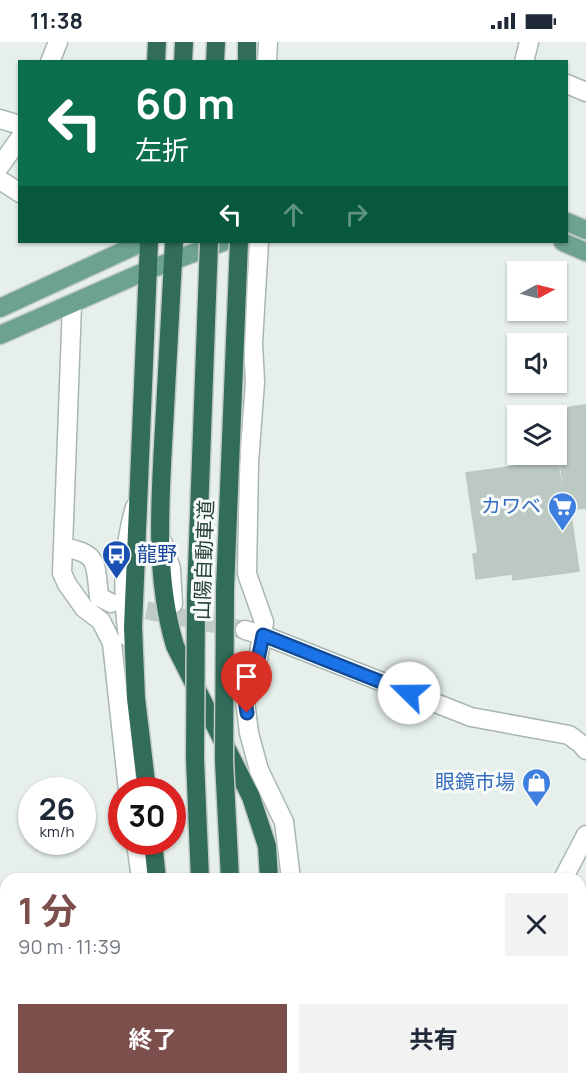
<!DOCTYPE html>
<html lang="ja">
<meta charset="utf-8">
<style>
:root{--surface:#fff;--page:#f2f2f3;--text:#1f2937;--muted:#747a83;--accent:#7c4e4c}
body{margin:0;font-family:Manrope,"Noto Sans JP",sans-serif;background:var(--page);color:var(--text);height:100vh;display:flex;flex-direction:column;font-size:22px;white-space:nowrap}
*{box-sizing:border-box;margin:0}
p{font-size:20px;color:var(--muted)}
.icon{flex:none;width:33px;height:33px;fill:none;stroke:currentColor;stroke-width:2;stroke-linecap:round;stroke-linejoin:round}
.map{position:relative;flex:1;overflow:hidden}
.side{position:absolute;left:0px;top:831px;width:586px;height:212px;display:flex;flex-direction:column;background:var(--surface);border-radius:18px 18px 0 0;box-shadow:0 2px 4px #0004}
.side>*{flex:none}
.top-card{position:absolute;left:18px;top:18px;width:550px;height:183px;border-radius:0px;box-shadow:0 2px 4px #0004;background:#0b6e4f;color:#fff;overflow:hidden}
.needle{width:39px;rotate:83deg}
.buttons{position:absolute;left:507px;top:219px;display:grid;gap:12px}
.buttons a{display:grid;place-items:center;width:60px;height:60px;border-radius:0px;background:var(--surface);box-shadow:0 2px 4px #0004;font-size:30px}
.speed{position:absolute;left:18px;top:735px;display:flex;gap:12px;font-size:30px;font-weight:700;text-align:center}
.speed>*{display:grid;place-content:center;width:78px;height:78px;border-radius:50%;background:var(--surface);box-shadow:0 2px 4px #0004;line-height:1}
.speed small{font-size:15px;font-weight:400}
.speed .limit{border:9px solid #d22;background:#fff;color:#111}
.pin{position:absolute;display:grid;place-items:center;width:51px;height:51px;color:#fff;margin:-62px -26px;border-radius:50% 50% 50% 0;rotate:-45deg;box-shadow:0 0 6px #0007}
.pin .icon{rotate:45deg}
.me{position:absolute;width:66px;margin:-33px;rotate:292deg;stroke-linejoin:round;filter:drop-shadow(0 0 4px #0008)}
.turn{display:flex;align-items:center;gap:21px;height:126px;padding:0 18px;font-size:27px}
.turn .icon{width:78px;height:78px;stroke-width:2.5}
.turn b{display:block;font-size:42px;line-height:51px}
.lanes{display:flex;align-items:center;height:57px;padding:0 18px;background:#0003;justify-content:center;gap:30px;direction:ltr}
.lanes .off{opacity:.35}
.round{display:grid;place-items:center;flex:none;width:63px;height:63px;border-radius:0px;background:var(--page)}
.headline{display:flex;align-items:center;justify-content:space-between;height:102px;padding:0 18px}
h1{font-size:36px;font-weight:700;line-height:45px;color:var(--accent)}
.button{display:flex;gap:12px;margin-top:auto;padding:12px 18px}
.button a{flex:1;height:69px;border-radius:0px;background:var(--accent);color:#fff;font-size:24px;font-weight:700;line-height:69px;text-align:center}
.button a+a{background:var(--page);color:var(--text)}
.status{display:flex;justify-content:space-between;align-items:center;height:42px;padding:0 30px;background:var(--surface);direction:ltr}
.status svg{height:16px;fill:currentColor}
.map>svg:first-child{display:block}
.building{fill:#bcc9c3;stroke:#b9c8c0;stroke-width:1.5}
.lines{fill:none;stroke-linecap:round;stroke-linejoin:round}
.minor-tunnel{stroke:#bfccc6;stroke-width:18;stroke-dasharray:18 9;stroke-linecap:butt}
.minor-casing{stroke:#a8b7b1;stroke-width:21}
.major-casing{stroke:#c2cac7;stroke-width:21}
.highway-casing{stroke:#c2cac7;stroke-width:21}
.minor{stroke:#fff;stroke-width:18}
.major{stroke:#6da290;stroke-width:18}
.highway{stroke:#326c5b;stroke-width:18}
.highway-bridge-casing{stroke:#c2cac7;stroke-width:21;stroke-linecap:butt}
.highway-bridge{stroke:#326c5b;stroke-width:18}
.route-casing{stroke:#114b97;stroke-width:15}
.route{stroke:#1a73e8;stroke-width:10}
.labels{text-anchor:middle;stroke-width:6;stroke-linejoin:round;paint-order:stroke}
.shop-label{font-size:20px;fill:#366cbe;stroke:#f7fbf9;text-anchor:end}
.transit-label{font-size:20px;fill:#164399;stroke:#f7fbf9;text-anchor:start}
.street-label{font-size:20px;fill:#254037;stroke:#f7fbf9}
</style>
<div class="status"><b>11:38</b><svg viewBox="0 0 49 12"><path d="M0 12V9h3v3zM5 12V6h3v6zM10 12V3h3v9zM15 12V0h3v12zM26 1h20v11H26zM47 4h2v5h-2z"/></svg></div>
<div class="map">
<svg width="586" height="1042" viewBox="0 0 586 1042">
<rect width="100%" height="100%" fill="#e6efea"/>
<!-- building -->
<path class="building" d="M586,363V466L573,467V463L565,464L556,374L570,365Z
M558,418L564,466H570L579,529L513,538L512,532L476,537L473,512L478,511L466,431Z"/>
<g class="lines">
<!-- minor-tunnel -->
<path class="minor-tunnel" d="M120,563L245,588"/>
<defs>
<path id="minor" d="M50,20L58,0
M267,20L268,0
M524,20L529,0
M567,42L586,50
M0,77L20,83
M0,124L20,96
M0,138L20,151
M259,200L253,301L255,340L249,421L247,532L264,580L257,623L244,651L249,691L259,728L284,780L291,837
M72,262L63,505C100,512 95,521 99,555L111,561
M163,501L171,527L173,562
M63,505L62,531L67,542L84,566L101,579L112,601L128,748
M245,588L263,593L471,675L569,693L581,702L586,708
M128,595C122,553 123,505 135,465
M136,800L141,837
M563,837L586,793
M296,1036V1042
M168,1042L176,1036
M482,1042L483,1036"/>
<path id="major" d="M567,180L586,188
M563,200L586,210
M0,266L143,200
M0,293L148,228L223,200"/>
<path id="highway" d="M156,20L157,0
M183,20L184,0
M215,20L216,0
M247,20V0
M174,200C171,262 167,324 164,386C160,458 154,534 175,604L251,755L267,804L269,837
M147,748L136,656L133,585L149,200
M153,800L157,837
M191,1036L192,1042
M218,1036L219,1042
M247,1036V1042
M277,1036V1042"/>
</defs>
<!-- minor casing -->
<use href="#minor" class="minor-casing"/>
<!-- major casing -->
<use href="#major" class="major-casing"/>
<!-- highway casing -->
<use href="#highway" class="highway-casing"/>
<!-- minor -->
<use href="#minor" class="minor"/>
<!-- major -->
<use href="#major" class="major"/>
<!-- highway -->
<use href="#highway" class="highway"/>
<defs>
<path id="highway-bridge" d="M200,837L195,717L196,554L209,200
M230,837L224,719L225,547L239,200"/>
</defs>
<!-- highway-bridge casing -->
<use href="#highway-bridge" class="highway-bridge-casing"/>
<!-- highway-bridge -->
<use href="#highway-bridge" class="highway-bridge"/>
</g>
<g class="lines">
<defs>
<path id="route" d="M247,671L244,651L257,623L263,593L409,651"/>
</defs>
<!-- route casing -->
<use href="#route" class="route-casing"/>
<!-- route -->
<use href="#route" class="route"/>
</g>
<!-- icons -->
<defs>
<symbol id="supermarket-pin" viewBox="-11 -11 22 30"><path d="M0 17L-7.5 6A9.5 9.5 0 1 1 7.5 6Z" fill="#3f7fe0" stroke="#f7fbf9"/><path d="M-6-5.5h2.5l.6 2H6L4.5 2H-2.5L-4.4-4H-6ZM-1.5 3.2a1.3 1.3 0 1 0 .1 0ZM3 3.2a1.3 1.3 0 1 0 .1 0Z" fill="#fff"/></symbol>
<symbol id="bus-pin" viewBox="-11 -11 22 30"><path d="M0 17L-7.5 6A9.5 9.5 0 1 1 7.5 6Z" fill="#1a4fb4" stroke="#f7fbf9"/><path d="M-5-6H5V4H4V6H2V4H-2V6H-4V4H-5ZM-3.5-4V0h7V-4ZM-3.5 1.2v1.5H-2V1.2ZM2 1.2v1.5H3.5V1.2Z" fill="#fff"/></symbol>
<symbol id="shop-pin" viewBox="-11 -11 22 30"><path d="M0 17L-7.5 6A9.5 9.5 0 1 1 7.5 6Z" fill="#3f7fe0" stroke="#f7fbf9"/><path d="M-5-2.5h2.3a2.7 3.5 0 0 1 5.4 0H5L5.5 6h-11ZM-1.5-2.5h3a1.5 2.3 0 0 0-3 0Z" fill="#fff"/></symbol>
</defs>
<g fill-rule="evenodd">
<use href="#supermarket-pin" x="546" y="448" width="33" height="45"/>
<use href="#bus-pin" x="100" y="496" width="33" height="45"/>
<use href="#shop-pin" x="520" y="724" width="33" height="45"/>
</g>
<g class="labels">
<!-- shop labels -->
<g class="shop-label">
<text x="541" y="471">カワベ</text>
<text x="515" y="747">眼鏡市場</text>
</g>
<!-- transit labels -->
<g class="transit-label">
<text x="137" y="519">龍野</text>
</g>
<!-- street labels -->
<g class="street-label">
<text transform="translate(204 518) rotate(-88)" y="7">山陽自動車道</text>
</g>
</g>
</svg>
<div class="buttons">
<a><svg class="needle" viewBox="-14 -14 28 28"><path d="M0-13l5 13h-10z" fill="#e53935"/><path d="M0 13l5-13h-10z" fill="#747a83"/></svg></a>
<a><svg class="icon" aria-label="sound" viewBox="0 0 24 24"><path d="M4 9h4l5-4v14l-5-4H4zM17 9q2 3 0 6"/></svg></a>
<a><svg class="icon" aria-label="layers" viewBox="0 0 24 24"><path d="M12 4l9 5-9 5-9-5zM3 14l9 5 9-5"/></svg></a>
</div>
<div class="speed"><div>26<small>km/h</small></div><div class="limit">30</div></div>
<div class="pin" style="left:247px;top:671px;background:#d93025"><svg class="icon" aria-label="arrive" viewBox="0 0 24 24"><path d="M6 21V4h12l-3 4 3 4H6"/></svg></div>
<svg class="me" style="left:409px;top:651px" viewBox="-20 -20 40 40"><circle r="19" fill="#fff"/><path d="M0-13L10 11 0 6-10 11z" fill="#1a73e8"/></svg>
<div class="top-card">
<div class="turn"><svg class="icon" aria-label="left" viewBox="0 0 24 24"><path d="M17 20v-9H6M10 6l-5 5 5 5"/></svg><div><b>60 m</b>左折</div></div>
<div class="lanes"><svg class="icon" aria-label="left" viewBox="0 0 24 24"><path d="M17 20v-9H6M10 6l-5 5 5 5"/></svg><svg class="icon off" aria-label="ahead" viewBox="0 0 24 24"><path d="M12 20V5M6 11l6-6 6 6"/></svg><svg class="icon off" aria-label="right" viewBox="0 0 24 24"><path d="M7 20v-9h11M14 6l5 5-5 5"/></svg></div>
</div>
<section class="side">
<div class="headline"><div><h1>1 分</h1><p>90 m · 11:39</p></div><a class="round"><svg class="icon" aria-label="close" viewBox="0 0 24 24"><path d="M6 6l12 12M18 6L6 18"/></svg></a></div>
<div class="button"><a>終了</a><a>共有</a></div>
</section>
</div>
